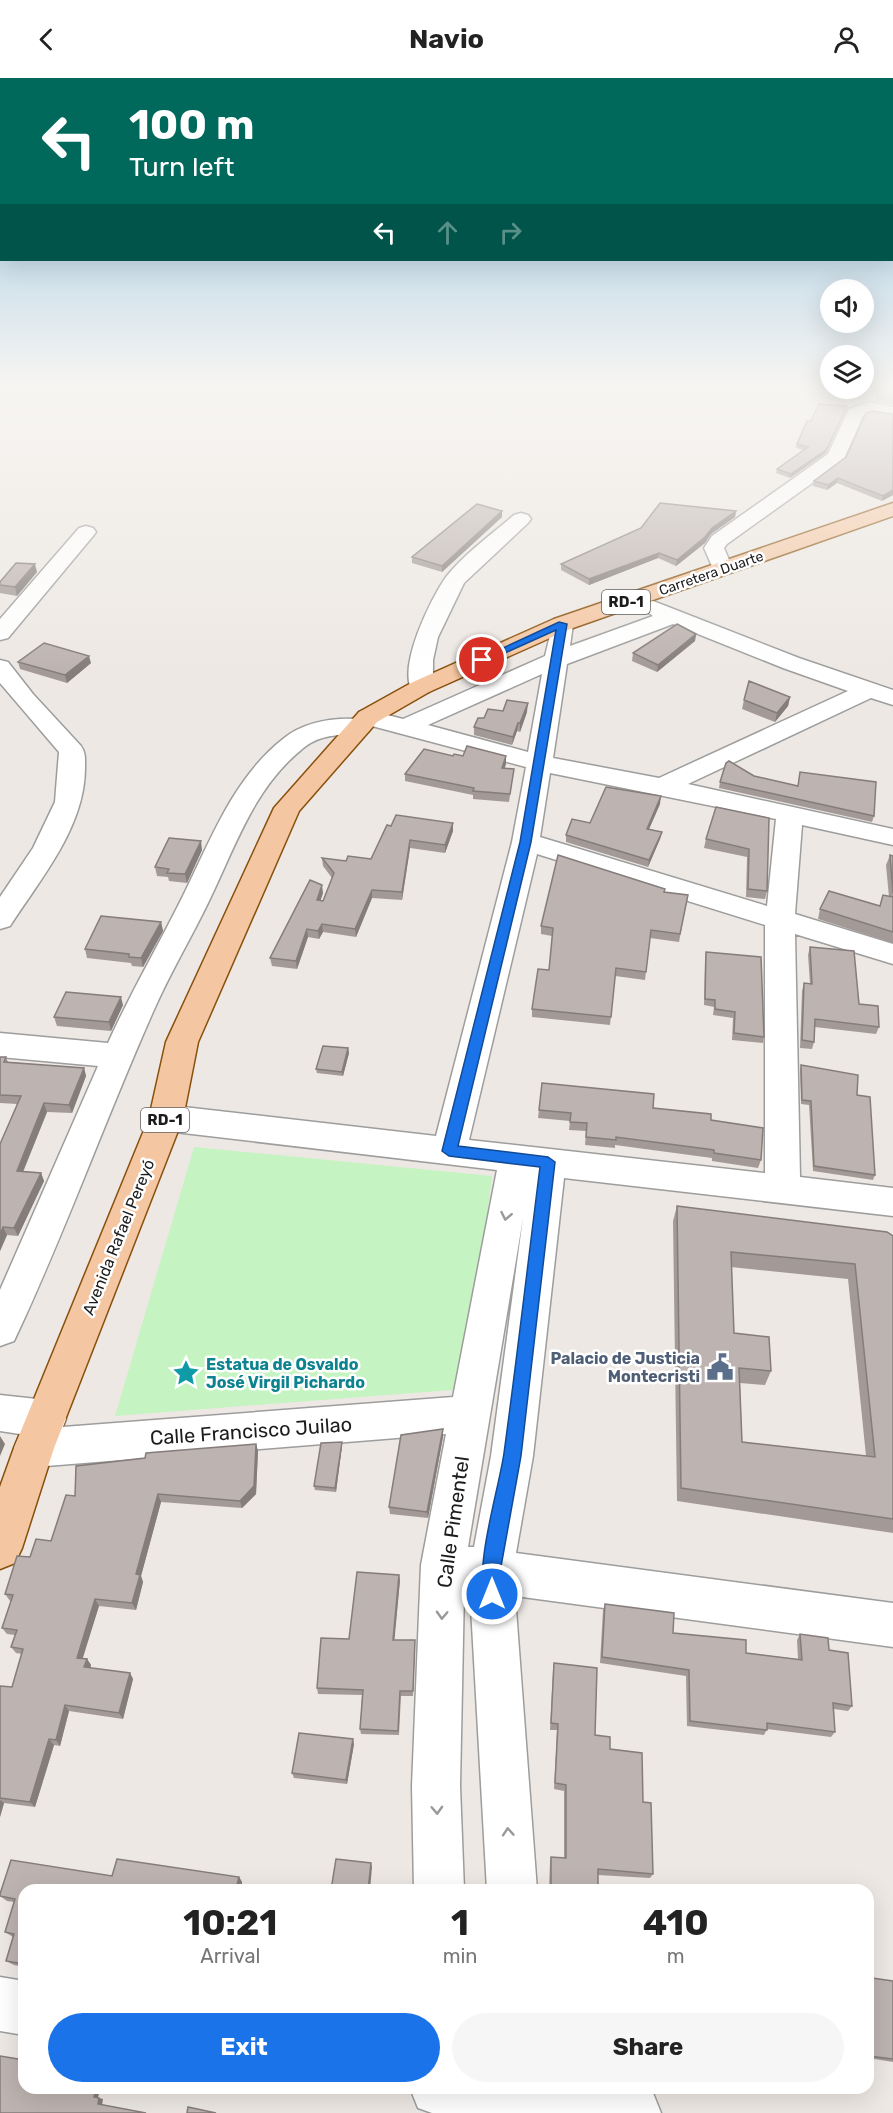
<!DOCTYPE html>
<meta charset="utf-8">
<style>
:root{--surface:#fff;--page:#f6f6f6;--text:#222;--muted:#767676;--accent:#1a73e8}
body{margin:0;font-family:Rubik,sans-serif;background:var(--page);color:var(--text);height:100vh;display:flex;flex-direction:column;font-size:22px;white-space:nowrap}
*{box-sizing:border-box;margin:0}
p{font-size:20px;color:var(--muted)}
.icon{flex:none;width:33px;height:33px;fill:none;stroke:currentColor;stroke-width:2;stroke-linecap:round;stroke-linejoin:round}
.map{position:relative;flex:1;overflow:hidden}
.side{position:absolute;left:18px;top:1806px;width:856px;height:210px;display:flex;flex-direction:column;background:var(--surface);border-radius:18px;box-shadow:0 6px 24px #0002}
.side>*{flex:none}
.top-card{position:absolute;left:0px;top:0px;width:894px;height:183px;box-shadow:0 6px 24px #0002;background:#00695c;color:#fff;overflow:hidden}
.buttons{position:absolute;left:820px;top:201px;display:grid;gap:12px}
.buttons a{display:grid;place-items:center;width:54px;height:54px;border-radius:50%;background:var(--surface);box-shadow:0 6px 24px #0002;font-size:30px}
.pin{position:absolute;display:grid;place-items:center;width:51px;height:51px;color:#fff;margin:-26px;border:3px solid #fff;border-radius:50%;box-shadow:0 2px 6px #0007}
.me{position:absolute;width:66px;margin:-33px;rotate:0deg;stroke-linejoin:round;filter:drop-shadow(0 0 4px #0008)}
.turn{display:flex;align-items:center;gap:21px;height:126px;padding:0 30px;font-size:27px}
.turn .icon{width:78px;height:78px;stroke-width:2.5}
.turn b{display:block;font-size:42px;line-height:51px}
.lanes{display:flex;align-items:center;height:57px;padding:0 30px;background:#0003;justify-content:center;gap:30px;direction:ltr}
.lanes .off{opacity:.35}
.eta{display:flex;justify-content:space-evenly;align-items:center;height:102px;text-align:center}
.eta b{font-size:36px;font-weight:700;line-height:42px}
.primary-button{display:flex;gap:12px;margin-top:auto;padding:12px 30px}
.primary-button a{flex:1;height:69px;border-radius:36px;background:var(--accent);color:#fff;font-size:24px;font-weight:700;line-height:69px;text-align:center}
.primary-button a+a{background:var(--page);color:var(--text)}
header{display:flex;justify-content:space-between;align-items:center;height:78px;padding:0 30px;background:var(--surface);font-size:27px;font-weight:700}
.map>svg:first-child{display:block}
.park{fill:#c5f4c2}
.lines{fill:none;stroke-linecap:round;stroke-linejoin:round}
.minor-casing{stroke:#9d9d9d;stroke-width:3}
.major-casing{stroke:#88500c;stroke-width:3}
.minor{fill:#fff;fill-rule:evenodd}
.major{fill:#f4c6a1;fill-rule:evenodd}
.wall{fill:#a39a97;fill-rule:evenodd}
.shaded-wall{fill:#847d7b}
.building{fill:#bdb3b0;stroke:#847d7b;stroke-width:1.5;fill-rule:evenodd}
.oneway{stroke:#999}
.route{fill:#1a73e8;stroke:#114b97;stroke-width:1.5}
.labels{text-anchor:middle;stroke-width:5;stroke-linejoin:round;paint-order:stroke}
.far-street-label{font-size:14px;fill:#1c1c1c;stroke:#fff}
.shield{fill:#fff;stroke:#606060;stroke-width:1.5}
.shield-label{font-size:15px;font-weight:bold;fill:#1c1c1c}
.street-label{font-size:16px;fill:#1c1c1c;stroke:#fff}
.service-label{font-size:16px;font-weight:bold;fill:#4e5e75;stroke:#fff;text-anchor:end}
.culture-label{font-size:16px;font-weight:bold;fill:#0d838f;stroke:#fff;text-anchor:start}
.near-street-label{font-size:20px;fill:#1c1c1c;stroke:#fff}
</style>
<header><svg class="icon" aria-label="back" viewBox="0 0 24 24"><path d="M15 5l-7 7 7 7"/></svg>Navio<svg class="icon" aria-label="person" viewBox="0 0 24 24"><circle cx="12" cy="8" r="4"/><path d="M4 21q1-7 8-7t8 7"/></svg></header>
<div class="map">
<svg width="893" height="2035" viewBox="0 0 893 2035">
<rect width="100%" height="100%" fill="#ede8e3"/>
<!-- park -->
<path class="park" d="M194,1069L492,1098L465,1311L115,1338Z"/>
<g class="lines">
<defs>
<path id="minor" d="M869,324L893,329V339L871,335L863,338L843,383L727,466L724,470L733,491L729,495H715L704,470L712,458L828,376L849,331Z
M521,435L528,437L531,441L528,445L464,505L438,559L433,582V609L429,614H413C396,591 431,520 446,499C464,476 492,456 514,437Z
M86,448L93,450L96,454L93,458L8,560L0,562V541L79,450Z
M653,523L799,580L893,612V627L871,620L688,706L893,751V767L802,747L795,836L893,866V886L795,856L800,1099L893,1110V1138L564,1100L533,1378L516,1475L893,1525V1569L515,1518L537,1812H487L470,1512H464L460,1708L464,1812H414L412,1708L421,1487L446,1356L34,1389L20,1384L14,1370L20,1356L0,1353V1317L46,1322L60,1328L66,1341L63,1349L453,1319L497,1092L166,1053L154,1049L149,1040L154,1031L166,1027L436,1058L512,764L526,689L372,648L369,653C344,659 322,653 301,672C253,711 234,772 208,825C190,862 169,897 153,934C105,1042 65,1155 14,1263L0,1268V1212L98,988L0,979V955L108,965C130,916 157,870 181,822C209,766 232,701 283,661C304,644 331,640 357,641L359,634L368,632L403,641L545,578L554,541H570L573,546L570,568L653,538L642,530L645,525ZM673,546L783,590L848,613L659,700L553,680L567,586ZM542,596L528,674L428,647ZM550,695L776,741L767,828L540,759ZM537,776L765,847V1095L469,1062ZM523,1140L491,1378L474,1469H468Z
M0,582L8,584L33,616L81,668C86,675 85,682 85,690C85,749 41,800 10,848L0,851V819L33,770L55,724L59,674L0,605Z
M0,1899L24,1903V1957L0,1953Z
M410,2010H640L653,2015L661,2035H432L418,2030Z"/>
<path id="major" d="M893,425V438L570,551L429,614L377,644L299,733L198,964L183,1040L54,1370L22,1470L15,1485L0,1491V1409L14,1370L149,1040L166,964L274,730L359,634L413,604L554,541Z"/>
</defs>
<!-- minor casing -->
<use href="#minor" class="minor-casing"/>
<!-- major casing -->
<use href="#major" class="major-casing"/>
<!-- minor -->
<use href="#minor" class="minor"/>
<!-- major -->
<use href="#major" class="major"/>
</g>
<!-- wall -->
<path class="wall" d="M871,309H893V327L876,323L877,314H872Z
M847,328L846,332L826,375L790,400L776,395L777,391L803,372L796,370L797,366L811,343Z
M846,379L893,417L882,423L837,405L827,412L813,408L814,403Z
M736,433L735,439L711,456L705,465L676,488L658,480L589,507L561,492V486Z
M502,439L442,494L412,485V479Z
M37,494L17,518L0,515V504Z
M696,556L695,563L657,594L632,583L633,575Z
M18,584L91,585L67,605L20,591Z
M790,619L788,628L775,644L742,631L744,622Z
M503,633L527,634L520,654L517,653L512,667L474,657V649L484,640Z
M453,678H506V686L504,690L513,698L509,724L473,721V717L405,703V696Z
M754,698L874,738L872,744L719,710L720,704Z
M660,726L649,751L662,754L660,761L648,789L566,764V757L590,745Z
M769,740L767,813L765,821L746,819L747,779L704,770L706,761Z
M453,745V753L445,775L410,770L402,822L372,820L356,859L323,854L319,861L308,859L297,891L272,888L270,880L323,815L320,823H323L332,800L323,788L322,780L346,783L371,781L391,748Z
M202,772L187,805L169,803L168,799L157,798L155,789Z
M890,777L893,778V865L818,841L820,831L880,828L883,817L889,819L886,787Z
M664,814L688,817L679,864L650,860L645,902L615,898L610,947L532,939V931L549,892L552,858L541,856V848Z
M161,844L163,853L143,889L132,888L131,885L87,880L85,871Z
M810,869L879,949L876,956L815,949L814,964L812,971L800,970L802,913L804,905L810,906L808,877Z
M706,874L764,959L763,965L732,962L733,940L713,937L714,929L704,927L705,880Z
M123,927L111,953L57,948L54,939Z
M348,970L349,975L343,998L317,995L316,991Z
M0,979H6L8,984L84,990L86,998L72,1035L47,1034L23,1094L41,1095L44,1103L18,1158L7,1157L0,1173V1066L17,1026L0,1025Z
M801,987L875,1097L873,1102L813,1093L809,1027L801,1026L800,992Z
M542,1005L711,1042L761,1082L758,1090L712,1083V1080L615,1067V1070L585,1067L586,1053L569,1052L570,1043L538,1040Z
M677,1128L893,1158V1455L677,1423L673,1143ZM731,1189L848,1201L866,1378L742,1364L740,1305L765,1307L771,1293L734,1255Z
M443,1359L428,1440L390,1436L389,1429Z
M342,1364V1368L336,1414L315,1412L314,1408Z
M256,1366L258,1373L256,1416L242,1430L161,1424L141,1498L143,1504L136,1532L99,1528L82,1580L87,1581L91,1587L90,1590L130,1595L133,1601L123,1641L69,1633L60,1668L54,1667L35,1729L4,1725L0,1739V1608L12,1609L22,1576L16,1575L11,1569L15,1557L7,1556L2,1550L11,1523H10L5,1516L30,1479L51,1463L75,1418Z
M400,1502L394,1562L415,1568L413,1618H401L399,1657L361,1656L360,1651L362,1617L318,1616L317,1610L349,1561Z
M605,1526L673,1555L746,1575L798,1581L797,1562L800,1556L829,1572L852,1628L848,1633L834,1631L835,1654L831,1659L767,1651L764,1657L687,1648L686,1598L600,1585L603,1532Z
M554,1585L595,1657L610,1671L643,1724L653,1796L650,1800L598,1797V1812H549L550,1784L551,1779L564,1780V1713L554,1711L557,1652H550L553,1592Z
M354,1666L347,1706L294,1700L292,1695Z
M117,1781L239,1799L242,1804L241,1811L246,1812H24V1889L14,1887L6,1883L13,1859L5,1854L14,1824L7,1823L0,1818V1816L11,1782L112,1798Z
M868,1858L872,1900L893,1903V1984L868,1980Z"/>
<!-- shaded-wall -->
<path class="shaded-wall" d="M878,309L877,314H872L873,310Z
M847,328L846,332L826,375L790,400L791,396Z
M838,400L837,405L827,412L828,407Z
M893,412V417L882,423L883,418Z
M502,433V439L442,494V488Z
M736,433L735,439L711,456L705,465L676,488L677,482L712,450Z
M659,475L658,480L589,507V501Z
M35,486L37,494L17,518L15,509Z
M696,556L695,563L657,594L658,587Z
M89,578L91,585L67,605L65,597Z
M790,619L788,628L775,644L777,635Z
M528,625L527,634L520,654V645Z
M518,645L517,653L512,667L513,659Z
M506,678V686L502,698V690Z
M661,718L660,726L646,758L647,751Z
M453,745V753L445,775V767Z
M662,754L660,761L648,789L649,782Z
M410,762V770L402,822V814Z
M201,763L202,772L187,805L185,796Z
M322,807L323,815L318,830L317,822Z
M372,812V820L356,859L355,851Z
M161,844L163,853L143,889L141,880Z
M322,846L323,854L319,861L318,853Z
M307,851L308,859L297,891L296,883Z
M121,919L123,927L111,953L109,944Z
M348,970L349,975L343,998L342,994Z
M84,990L86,998L72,1035L69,1027Z
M44,1025L47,1034L20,1101L17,1093Z
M41,1095L44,1103L18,1158L14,1150Z
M3,1149L7,1157L0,1173V1157Z
M443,1351V1359L428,1440L427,1434Z
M0,1358L5,1366L0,1378Z
M342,1364V1368L336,1414L335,1410Z
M256,1366L258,1373L256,1416L242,1430L240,1423Z
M158,1416L161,1424L141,1498L143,1504L136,1532L132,1525L136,1496Z
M399,1497L400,1502L394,1567L393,1562Z
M95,1521L99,1528L81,1586L77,1580Z
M87,1581L91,1587L89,1595L84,1589Z
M130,1595L133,1601L123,1641L119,1635Z
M65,1627L69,1633L60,1668L56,1662Z
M49,1661L54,1667L35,1729L30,1724Z
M353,1661L354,1666L347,1706L346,1702Z
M0,1722L4,1725L0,1739Z
M371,1785L372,1789L370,1812H368Z
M239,1799L242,1804L241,1812L236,1811Z
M96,2010H100L98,2020L94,2019Z
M99,2020L103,2021L102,2027L98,2026Z"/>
<!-- building -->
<path class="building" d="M878,309H893V322L877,319Z
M819,326L847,328L827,371L791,396L777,391L808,369L797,366L807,343H811Z
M872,333L893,336V412L883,418L838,400L828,407L814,403L846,379L866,335Z
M660,425L736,433L712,450L705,459L677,482L659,475L589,501L561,486L641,450Z
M477,426L502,433L442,488L412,479Z
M16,485L35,486L15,509L0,507V504Z
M677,546L696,556L658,587L633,575Z
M44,565L89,578L65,597L18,584Z
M749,603L790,619L777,635L744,622Z
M507,622L528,625L520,645H518L513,659L474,649L478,640H484L488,631L503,633Z
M467,668L506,678L502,690L514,691L510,716L473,713L474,710L405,696L424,671L453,678L454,676L463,678Z
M729,683L754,698L798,708L800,694L876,704L874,738L720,704L726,685Z
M606,709L661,718L647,751L662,754L649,782L566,757L572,741L590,745Z
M716,729L769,740L767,813L748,811L749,771L706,761Z
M396,737L453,745L445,767L410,762L402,814L372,812L355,851L322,846L318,853L307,851L296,883L270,880L310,802L322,807L317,822L323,823L334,795L322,780L346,783L348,778L371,781L387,747L391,748Z
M169,760L201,763L185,796L167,795L169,791L155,789Z
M558,777L665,811L664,814L688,817L680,856L651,852L646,894L616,890L611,939L532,931L538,891L549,892L553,850L541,848Z
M890,777L893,778V815Z
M829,813L880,828L883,817L893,819V854L820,831Z
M101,838L161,844L141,880L129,879V876L85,871Z
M810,869L854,873L859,926L878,928L879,949L815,941L814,964L802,962L804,905L812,906Z
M706,874L761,879L764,959L734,955L735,934L715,931V922L705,921Z
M66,914L121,919L109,944L54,939Z
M323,968L348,970L342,994L316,991Z
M0,979H6L4,984L84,990L69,1027L44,1025L17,1093L41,1095L14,1150L3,1149L0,1157V1066L21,1018L0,1017Z
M801,987L858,997L857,1017L870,1019L875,1097L814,1088L811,1023L802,1022Z
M542,1005L654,1016L653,1030L711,1036V1042L763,1050L761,1082L714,1075V1072L616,1059V1062L586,1059L587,1045L570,1044L571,1035L539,1032Z
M677,1128L887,1154L893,1158V1441L681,1410ZM731,1174L855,1186L875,1379L742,1364L739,1290L771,1293L769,1259L734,1255Z
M443,1351L427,1434L389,1429L401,1357Z
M342,1364L335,1410L314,1408L321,1365Z
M256,1366L254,1408L240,1423L158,1416L136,1496L140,1497L132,1525L95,1521L77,1580L87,1581L84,1589L130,1595L119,1635L65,1627L56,1662L49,1661L30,1724L0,1720V1608L12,1609L23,1571L11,1569L17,1552L2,1550L13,1517L5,1516L17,1478L30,1479L36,1461L51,1463L66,1417L75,1418L76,1388L145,1380L146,1375Z
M357,1494L399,1497L393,1562H415L413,1613H400L398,1653L360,1651L363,1612L317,1610L321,1560L349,1561Z
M605,1526L674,1535L673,1555L746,1562V1575L802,1582L800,1556L828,1560L829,1572L848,1575L852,1628L833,1625L835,1654L767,1645V1652L690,1643L689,1592L602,1579Z
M554,1585L597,1590L595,1657L610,1659V1671L642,1675L643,1724L651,1725L653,1796L598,1791V1812H551V1779L566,1780V1707L555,1705L558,1646L551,1645Z
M299,1655L353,1661L346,1702L292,1695Z
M117,1781L239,1799L236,1811L246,1812H24V1886L6,1883L14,1856L5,1854L15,1821L0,1818V1816L11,1782L112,1798Z
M336,1781L371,1785L368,1812H331Z
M868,1858L872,1900L893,1903V1981L868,1978Z
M0,1978L24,1982V2010H96L94,2019L99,2020L98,2026L146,2035H0Z
M188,2029L216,2035H187Z"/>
<!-- one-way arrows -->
<defs><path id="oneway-chevron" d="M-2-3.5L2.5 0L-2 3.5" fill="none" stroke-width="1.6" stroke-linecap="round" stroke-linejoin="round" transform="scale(1.5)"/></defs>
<g class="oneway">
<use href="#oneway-chevron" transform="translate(506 1138) rotate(101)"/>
<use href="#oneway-chevron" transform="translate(442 1537) rotate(92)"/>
<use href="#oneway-chevron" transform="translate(437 1732) rotate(88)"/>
<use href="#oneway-chevron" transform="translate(508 1754) rotate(-94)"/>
</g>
<!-- sky -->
<linearGradient id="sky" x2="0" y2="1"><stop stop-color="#8dc0e1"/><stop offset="0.52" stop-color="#f7f5f2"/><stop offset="1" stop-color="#f7f5f2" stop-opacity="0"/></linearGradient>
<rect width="893" height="594" fill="url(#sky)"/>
<!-- route -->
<path class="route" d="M559,544L567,546L531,764L458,1068L548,1079L555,1084L521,1378L500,1494L502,1516L499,1523L492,1525L486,1523C473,1491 499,1411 504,1375C517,1280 528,1184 540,1089L449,1078L442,1073L520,764L556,552L485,584L477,582Z"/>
<!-- icons -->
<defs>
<symbol id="civic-bare" viewBox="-9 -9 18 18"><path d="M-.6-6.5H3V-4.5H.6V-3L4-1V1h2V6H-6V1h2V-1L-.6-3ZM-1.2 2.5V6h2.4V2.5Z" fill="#5c6f8a" stroke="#fff" stroke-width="2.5" paint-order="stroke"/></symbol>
<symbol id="sight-bare" viewBox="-9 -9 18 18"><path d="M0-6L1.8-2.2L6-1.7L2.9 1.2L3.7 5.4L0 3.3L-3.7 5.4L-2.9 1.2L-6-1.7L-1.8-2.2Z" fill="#0f9aa8" stroke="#fff" stroke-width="2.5" paint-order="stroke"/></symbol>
</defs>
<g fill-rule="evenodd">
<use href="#civic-bare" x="701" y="1270" width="38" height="38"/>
<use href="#sight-bare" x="167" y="1276" width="38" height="38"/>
</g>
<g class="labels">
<!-- far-street labels -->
<g class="far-street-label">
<text transform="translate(711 495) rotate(-19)" y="5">Carretera Duarte</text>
</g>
<!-- shield labels -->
<g class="shield">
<rect x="602" y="512" width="48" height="24" rx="4.5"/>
<rect x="141" y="1030" width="48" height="24" rx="4.5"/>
</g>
<g class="shield-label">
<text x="626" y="529">RD-1</text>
<text x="165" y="1047">RD-1</text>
</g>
<!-- street labels -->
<g class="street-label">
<text transform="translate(118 1159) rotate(-68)" y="6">Avenida Rafael Pereyó</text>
</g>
<!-- service labels -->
<g class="service-label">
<text x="700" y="1286">Palacio de Justicia<tspan x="700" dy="18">Montecristi</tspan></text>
</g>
<!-- culture labels -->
<g class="culture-label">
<text x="206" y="1292">Estatua de Osvaldo<tspan x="206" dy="18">José Virgil Pichardo</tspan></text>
</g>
<!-- near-street labels -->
<g class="near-street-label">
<text transform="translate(251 1353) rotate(-4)" y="7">Calle Francisco Juilao</text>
<text transform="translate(453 1444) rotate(-82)" y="7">Calle Pimentel</text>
</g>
</g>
</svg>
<div class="buttons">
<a><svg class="icon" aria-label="sound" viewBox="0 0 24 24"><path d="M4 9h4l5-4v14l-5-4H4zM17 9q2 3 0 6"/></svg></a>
<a><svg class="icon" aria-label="layers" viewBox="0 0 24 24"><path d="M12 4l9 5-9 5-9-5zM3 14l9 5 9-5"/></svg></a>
</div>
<div class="pin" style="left:482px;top:582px;background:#d93025"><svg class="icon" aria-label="arrive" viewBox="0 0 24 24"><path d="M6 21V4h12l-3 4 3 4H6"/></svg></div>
<svg class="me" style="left:492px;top:1516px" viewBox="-20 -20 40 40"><circle r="17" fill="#1a73e8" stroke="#fff" stroke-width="3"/><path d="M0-11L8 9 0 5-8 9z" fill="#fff"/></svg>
<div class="top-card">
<div class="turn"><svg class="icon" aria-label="left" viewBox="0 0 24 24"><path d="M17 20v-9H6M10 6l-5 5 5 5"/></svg><div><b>100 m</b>Turn left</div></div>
<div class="lanes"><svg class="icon" aria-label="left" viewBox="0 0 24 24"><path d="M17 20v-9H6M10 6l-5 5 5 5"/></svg><svg class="icon off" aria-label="ahead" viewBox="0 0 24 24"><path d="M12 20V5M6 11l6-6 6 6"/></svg><svg class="icon off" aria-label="right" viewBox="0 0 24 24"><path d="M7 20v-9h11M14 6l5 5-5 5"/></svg></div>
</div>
<section class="side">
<div class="eta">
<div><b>10:21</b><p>Arrival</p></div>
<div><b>1</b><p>min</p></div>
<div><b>410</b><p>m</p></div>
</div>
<div class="primary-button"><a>Exit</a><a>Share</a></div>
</section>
</div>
